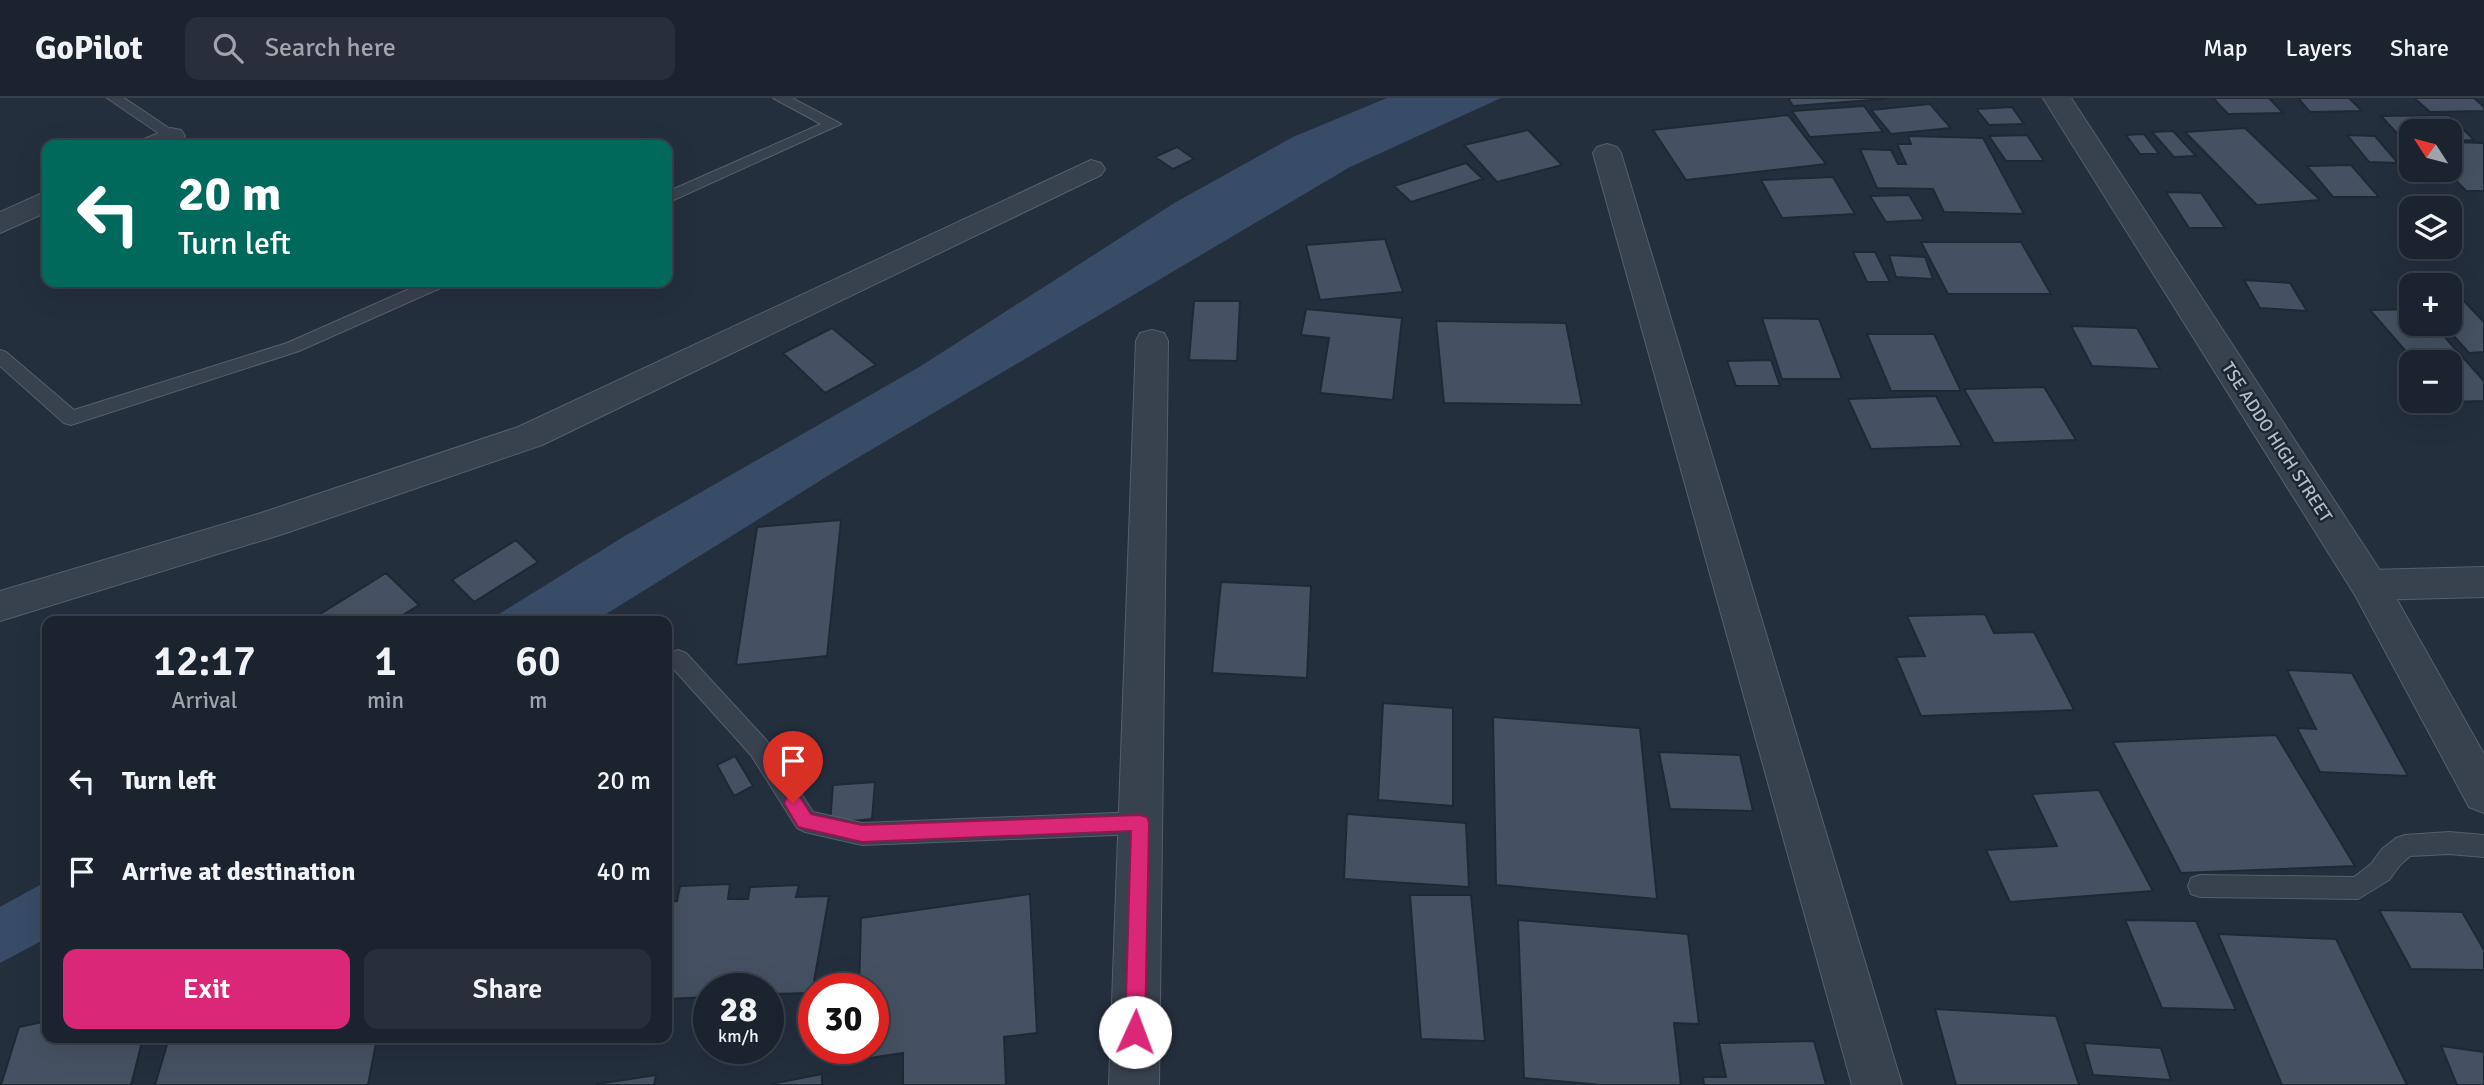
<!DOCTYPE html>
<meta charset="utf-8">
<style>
:root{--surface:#1b232e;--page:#282f3a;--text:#f1f3f6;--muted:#a0a4aa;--line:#39404a;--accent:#db2777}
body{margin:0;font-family:Signika,sans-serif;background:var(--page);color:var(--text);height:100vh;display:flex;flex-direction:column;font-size:26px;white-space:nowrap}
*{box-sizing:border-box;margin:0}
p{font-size:23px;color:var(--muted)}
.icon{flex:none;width:38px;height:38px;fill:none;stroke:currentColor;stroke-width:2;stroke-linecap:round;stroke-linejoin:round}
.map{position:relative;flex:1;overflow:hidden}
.side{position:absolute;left:42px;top:518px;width:630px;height:427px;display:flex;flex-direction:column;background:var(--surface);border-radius:14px;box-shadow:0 7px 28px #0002,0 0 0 2px var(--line)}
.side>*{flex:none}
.banner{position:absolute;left:42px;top:42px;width:630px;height:147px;border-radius:14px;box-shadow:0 7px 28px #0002,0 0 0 2px var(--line);background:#00695c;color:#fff;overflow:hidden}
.needle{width:46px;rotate:306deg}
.buttons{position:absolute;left:2399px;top:21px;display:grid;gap:14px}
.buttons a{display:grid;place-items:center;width:63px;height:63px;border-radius:14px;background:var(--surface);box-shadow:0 7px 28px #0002,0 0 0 2px var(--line);font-size:35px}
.speed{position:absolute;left:693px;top:875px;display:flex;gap:14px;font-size:35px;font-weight:700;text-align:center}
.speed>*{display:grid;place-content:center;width:91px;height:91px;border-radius:50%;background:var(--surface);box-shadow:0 7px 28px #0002,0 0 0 2px var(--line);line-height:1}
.speed small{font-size:18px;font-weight:400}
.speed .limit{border:10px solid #d22;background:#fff;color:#111}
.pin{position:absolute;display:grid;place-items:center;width:60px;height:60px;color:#fff;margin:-72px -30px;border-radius:50% 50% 50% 0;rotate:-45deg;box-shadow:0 0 7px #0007}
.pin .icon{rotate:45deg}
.me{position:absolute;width:77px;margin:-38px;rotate:2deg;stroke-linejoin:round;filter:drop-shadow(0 0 5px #0008)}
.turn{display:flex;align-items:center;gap:24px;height:147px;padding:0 21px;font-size:32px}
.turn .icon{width:91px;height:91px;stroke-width:2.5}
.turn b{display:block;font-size:49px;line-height:60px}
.eta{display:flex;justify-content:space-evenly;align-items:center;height:119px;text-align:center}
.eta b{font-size:42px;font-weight:600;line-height:49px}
.action{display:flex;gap:14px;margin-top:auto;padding:14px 21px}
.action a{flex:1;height:80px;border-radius:14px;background:var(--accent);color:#fff;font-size:28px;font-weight:600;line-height:80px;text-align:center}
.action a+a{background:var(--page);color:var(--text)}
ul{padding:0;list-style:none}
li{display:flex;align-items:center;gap:21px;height:91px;padding:0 21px}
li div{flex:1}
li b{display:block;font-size:26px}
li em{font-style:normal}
header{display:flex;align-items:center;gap:42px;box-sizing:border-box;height:98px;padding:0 35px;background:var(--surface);border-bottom:2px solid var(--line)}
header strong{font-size:33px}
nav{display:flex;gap:38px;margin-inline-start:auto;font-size:24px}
.search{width:490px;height:63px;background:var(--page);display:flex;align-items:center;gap:18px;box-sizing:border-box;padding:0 24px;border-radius:14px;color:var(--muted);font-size:26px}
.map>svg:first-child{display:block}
.water{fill:#394c67}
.building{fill:#455162;stroke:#1f2835;stroke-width:2}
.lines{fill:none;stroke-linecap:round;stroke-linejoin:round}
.service-casing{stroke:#565f6c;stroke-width:2}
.minor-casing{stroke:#565f6c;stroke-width:2}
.tertiary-casing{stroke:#565f6c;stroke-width:2}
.service{fill:#38414e;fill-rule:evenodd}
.minor{fill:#38414e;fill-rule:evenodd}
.tertiary{fill:#38414e;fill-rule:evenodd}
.route{fill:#db2777;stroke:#8e194d;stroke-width:2}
.labels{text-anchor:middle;stroke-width:5;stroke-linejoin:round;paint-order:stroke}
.street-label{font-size:18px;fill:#b4bcc9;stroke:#1d2633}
</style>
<header>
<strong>GoPilot</strong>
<div class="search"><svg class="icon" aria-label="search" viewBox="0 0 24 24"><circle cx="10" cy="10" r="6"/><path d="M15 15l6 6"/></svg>Search here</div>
<nav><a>Map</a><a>Layers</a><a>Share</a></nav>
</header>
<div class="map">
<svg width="2484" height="987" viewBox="0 0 2484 987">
<rect width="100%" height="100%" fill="#242f3e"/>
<!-- water -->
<path class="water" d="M1387,0H1501L1350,69L842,369L595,523H488L623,439L921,268L1176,104L1293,39Z
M47,783V840L0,865V809Z"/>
<!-- building -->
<path class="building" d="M1788,0H1884L1885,1L1793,8Z
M2213,0H2269L2283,15L2228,16Z
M2298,0H2349L2362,13L2310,14Z
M2414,0H2474L2484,9V13L2430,14Z
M1930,6L1951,30L1891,36L1871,12Z
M1864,8L1883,34L1810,39L1792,13Z
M2012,9L2024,26L1989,27L1976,11Z
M1788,17L1826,66L1686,82L1653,32Z
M2449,17L2474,42L2450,43V33H2412V43H2404L2381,18Z
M2245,30L2320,102L2257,107L2185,34Z
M1528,32L1562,67L1497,84L1464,47Z
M2173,33L2196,58L2174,59L2152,34Z
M2144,36L2159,56H2140L2126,37Z
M2027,37L2044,63H2006L1989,38Z
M2347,37L2375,38L2398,65L2369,64Z
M1908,38L1983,40L2024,116L1944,114L1933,91L1877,90L1860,51L1891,52L1898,66H1906L1897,46H1911Z
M2450,44L2484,45V93H2466L2446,72H2450Z
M1177,49L1194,61L1173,71L1155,59Z
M1466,65L1483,81L1411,104L1394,88Z
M2351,67L2379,99H2333L2307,68Z
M1833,79L1855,116L1782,120L1761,82Z
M2166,94L2201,95L2225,130H2189Z
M1909,97L1924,122L1886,124L1870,98Z
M1385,141L1403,194L1320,202L1306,147Z
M1921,144H2021L2051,196H1948Z
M1853,154H1875L1890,184H1867Z
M1889,157L1925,159L1933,181L1896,179Z
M2244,182L2290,185L2307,213L2260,210Z
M1194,203H1240L1237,263L1189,262Z
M2450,203H2464L2484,224V254L2469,255L2443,226H2450Z
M1306,211L1402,220L1393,302L1320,295L1329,240L1301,237Z
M2412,211V226H2433L2484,283V303L2449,304L2450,264H2415L2370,212Z
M1762,220L1819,221L1842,281H1782Z
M1436,223L1566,225L1582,307L1444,305Z
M2071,228L2137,230L2160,271L2092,268Z
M832,230L876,267L825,295L783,255Z
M1867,236H1934L1961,293H1891Z
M1771,262L1780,288H1736L1727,263Z
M2044,289L2076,342L1994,345L1964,291Z
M1936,298L1962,348L1871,351L1848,301Z
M841,422L827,558L736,567L757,429Z
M516,442L538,464L474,504L452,482Z
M386,475L419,507L393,523H309Z
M1221,484L1311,488L1307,580L1212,575Z
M1985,516L1994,535L2034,534L2074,612L1921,618L1896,559L1925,558L1907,518Z
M2287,572L2352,575L2408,678L2320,674L2297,630L2316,631Z
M1383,605L1453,610V708L1378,702Z
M1493,619L1640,630L1657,801L1496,787Z
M2276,637L2355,768L2181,775L2113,644Z
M1659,654L1740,657L1753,713L1670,711Z
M735,658L753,688L734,698L717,667Z
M875,684L872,721L830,725L833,687Z
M2099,692L2153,793L2010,804L1986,752L2057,748L2032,696Z
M1347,716L1466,725L1469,789L1344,781Z
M730,786L728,801H748L750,789L799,787L796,799L829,798L812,895L768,896V891H709V899L667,901V804L677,803L680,788Z
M1030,796L1037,935L1004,939L1006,987H903V955L857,962V950H873V891H859L861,820Z
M1410,797H1471L1485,943L1421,941Z
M2379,812L2462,814L2484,852V872L2411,871Z
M1518,822L1688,836L1699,926L1674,925L1681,987H1601L1524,980Z
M2125,822L2196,823L2236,912L2162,910Z
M2218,836L2336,841L2407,987H2282Z
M1935,911L2056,918L2079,987H1956Z
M47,923V940H143L131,987H1L19,929Z
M169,940H377L368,987H155Z
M1814,943L1826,987H1704L1703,979H1726L1719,945Z
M2084,945L2161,950L2171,982L2093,977Z
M2441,948L2484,954V987H2457Z
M822,976V987H771V986Z
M656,977L654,987H597V986Z"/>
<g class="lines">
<defs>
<path id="service" d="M107,0H124L194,47H176Z
M773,0H792L841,26L667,105V94L821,26Z
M425,184H448L445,188L299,253L71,327L64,325L0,268V252L6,254L74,312L287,245Z
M678,552L686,555L767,643L813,714L862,725L1140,714L1148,718L1152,725L1148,732L1140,736L862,747L805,734L797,730L751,657L670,567L667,561L670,555Z
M2449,734L2484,737V759L2449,756L2410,758L2400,767L2389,782L2358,801L2200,799L2191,796L2188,788L2191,780L2200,777L2354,779L2371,766L2382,751L2396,740L2405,737Z"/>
<path id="minor" d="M171,30L181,32L185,38C175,52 155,48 140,47L144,41Z
M1607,46L1617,49L1621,55L1902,987H1852L1593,55L1597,49Z
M1091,62L1101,65L1105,71L1101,77L542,347L283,436L0,523V493L261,415L518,329Z
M47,93V114L0,135V114Z
M1152,232L1164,235L1168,243L1159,987H1109L1136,243L1140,235Z
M2484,469V499L2369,502L2355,497L2350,487L2355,477L2369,472Z"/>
<path id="tertiary" d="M2043,0H2071L2383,477L2484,656V715L2469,709L2355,497Z"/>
</defs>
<!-- service casing -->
<use href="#service" class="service-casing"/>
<!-- minor casing -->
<use href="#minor" class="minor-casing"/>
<!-- tertiary casing -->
<use href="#tertiary" class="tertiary-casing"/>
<!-- service -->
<use href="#service" class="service"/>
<!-- minor -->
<use href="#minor" class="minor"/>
<!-- tertiary -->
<use href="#tertiary" class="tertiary"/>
</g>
<!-- route -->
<path class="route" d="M793,697L800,699L811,716L862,727L1140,717L1147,719L1149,725L1145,934L1142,941L1135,944L1128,941L1125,934L1131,733L862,744L798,729L784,705L787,699Z"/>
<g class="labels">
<!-- street labels -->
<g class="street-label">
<text transform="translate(2277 344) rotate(57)" y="6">TSE ADDO HIGH STREET</text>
</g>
</g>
</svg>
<div class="buttons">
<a><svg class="needle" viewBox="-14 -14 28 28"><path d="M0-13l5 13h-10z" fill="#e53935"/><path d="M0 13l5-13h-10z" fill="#a0a4aa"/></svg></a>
<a><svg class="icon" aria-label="layers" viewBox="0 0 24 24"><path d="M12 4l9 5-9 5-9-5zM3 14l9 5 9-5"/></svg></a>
<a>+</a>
<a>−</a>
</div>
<div class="speed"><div>28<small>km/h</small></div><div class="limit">30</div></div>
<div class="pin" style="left:793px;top:705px;background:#d93025"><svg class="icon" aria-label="arrive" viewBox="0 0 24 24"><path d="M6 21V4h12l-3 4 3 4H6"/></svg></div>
<svg class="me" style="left:1135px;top:934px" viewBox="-20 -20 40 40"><circle r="19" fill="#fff"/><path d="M0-13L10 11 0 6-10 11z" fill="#db2777"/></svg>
<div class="banner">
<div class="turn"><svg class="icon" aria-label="left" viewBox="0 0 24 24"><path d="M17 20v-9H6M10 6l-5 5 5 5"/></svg><div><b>20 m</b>Turn left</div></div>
</div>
<section class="side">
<div class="eta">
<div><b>12:17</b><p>Arrival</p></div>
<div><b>1</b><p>min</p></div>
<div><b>60</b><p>m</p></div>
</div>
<ul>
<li><svg class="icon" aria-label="left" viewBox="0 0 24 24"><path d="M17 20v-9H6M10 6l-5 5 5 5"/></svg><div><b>Turn left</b></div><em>20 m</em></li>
<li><svg class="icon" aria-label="arrive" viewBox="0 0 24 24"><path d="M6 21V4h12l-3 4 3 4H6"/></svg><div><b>Arrive at destination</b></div><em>40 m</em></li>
</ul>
<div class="action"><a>Exit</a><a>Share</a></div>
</section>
</div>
